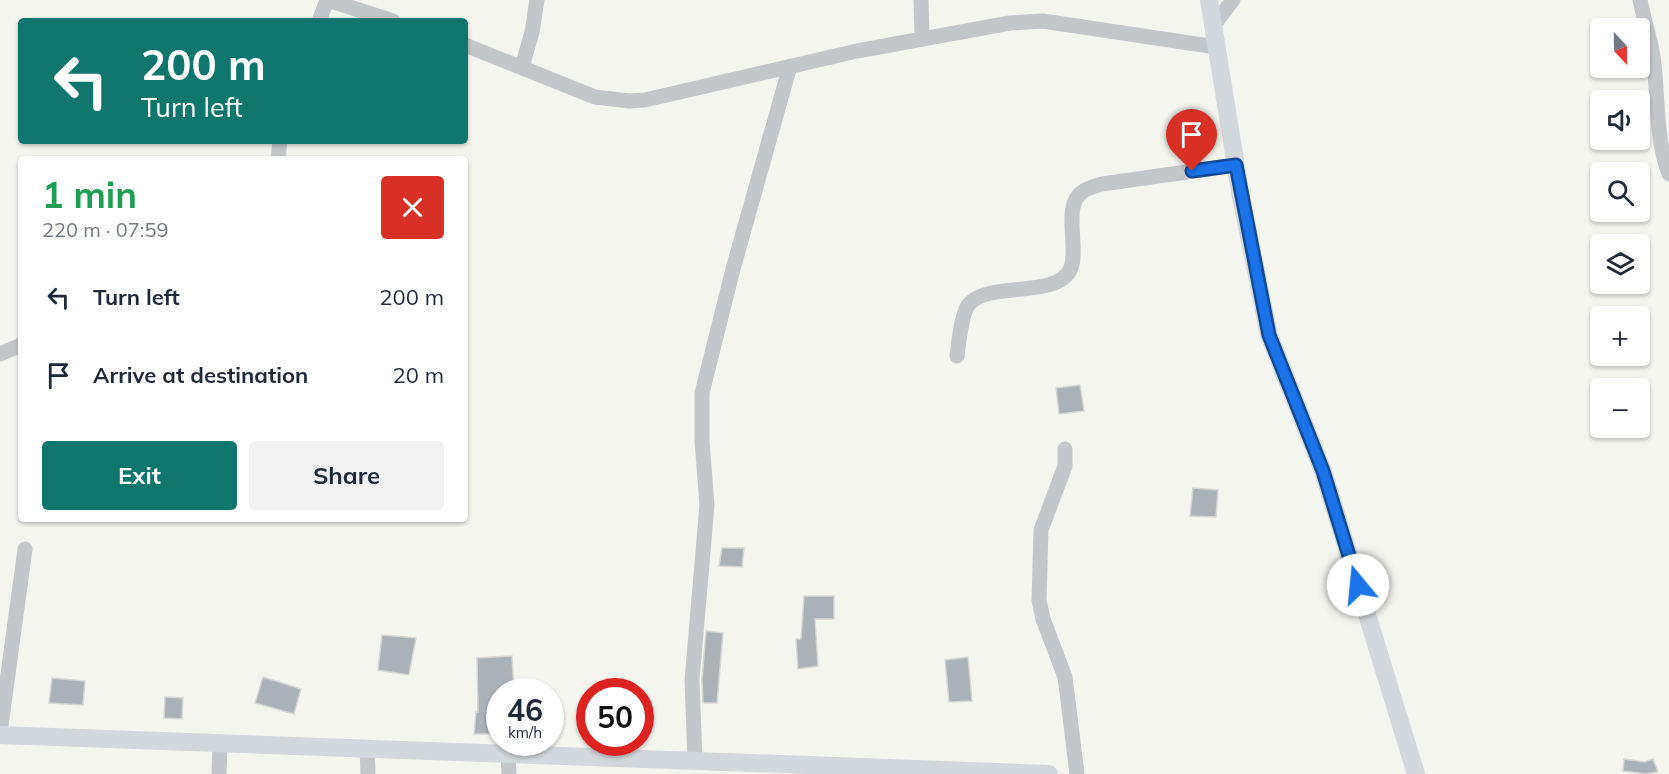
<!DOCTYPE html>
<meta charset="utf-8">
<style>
:root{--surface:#fff;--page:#f2f2f3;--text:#1f2937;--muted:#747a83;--accent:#0f766e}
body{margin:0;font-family:Mulish,sans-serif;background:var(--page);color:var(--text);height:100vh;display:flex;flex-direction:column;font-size:22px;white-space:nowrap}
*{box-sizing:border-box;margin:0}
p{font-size:20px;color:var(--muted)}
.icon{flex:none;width:33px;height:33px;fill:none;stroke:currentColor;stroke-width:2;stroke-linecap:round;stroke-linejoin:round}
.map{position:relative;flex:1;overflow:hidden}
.panel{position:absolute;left:18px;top:156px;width:450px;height:366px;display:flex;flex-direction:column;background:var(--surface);border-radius:6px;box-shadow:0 2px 4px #0004}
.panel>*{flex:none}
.guide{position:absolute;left:18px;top:18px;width:450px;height:126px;border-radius:6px;box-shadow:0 2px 4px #0004;background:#0f766e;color:#fff;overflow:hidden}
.needle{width:39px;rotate:158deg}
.tools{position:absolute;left:1590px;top:18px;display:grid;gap:12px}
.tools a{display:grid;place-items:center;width:60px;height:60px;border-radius:6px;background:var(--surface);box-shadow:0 2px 4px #0004;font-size:30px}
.speed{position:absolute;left:486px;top:678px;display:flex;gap:12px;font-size:30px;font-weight:700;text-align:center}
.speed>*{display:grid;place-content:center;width:78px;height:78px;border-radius:50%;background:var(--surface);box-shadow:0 2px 4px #0004;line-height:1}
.speed small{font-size:15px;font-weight:400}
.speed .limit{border:9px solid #d22;background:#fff;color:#111}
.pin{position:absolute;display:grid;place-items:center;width:51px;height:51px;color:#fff;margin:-62px -26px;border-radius:50% 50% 50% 0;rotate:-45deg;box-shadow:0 0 6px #0007}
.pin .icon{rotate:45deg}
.me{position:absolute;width:66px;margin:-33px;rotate:343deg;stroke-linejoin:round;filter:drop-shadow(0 0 4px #0008)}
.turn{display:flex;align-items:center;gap:21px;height:126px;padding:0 24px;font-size:27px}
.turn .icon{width:78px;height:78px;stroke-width:2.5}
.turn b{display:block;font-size:42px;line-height:51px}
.round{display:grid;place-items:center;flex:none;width:63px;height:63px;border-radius:6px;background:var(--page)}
.summary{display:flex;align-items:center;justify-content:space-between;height:102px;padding:0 24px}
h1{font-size:36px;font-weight:700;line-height:45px;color:#1e9e55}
.cta{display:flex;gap:12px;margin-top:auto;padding:12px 24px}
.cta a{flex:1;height:69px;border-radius:6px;background:var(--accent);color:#fff;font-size:24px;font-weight:700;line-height:69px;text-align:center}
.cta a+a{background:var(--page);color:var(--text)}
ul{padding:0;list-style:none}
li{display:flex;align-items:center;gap:18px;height:78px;padding:0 24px}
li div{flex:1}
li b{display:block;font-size:22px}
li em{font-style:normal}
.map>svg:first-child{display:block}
.building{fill:#aab2b7;stroke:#d6d6d3;stroke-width:1.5}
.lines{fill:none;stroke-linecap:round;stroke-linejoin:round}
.minor{stroke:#c4c7ca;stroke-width:15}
.major{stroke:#d3d8dc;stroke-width:18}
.route-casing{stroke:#114b97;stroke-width:15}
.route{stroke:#1a73e8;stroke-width:10}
</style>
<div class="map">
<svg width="1669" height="774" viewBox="0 0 1669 774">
<rect width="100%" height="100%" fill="#f5f5f0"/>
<!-- building -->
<path class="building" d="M1080,385L1084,411L1059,414L1056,388Z
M1193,488L1218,490L1216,517L1190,516Z
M722,548H744L742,567L719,566Z
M804,596H834V619H815L818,666L798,669L796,639H801Z
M706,631L723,633L717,703H703L702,680Z
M382,635L416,638L409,675L378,670Z
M512,656L514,692H500L495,734H474L476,712H478L477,658Z
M968,657L972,701L949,702L945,660Z
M263,677L301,689L294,714L255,703Z
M52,678L85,681L83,705L49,703Z
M165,697L183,698L182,719L164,718Z
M1624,759L1645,762L1653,759L1658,772L1645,774L1623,771Z"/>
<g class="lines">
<!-- minor -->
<path class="minor" d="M328,0L393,21
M921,0L922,38
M1640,0C1644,21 1652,43 1654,64C1658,100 1656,140 1669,174
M319,21L327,0
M1213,26L1233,0
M465,45L595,97L629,101L645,100L857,51L1010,23L1043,21L1216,47
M522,67L532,32L537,0
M278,159L280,141
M0,354L21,345
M957,356C959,343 961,312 970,303C991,281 1059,299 1071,268C1078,249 1065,211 1078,196C1083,189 1094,186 1102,184L1236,165
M1065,449V466L1041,530L1039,600L1043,619L1065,677L1077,774
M0,733L25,549
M367,748L368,774
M508,754L509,774
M695,761L692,680L707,505L702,441V393L733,269L790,66
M219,774L220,743"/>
<!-- major -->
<path class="major" d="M1209,0L1241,197L1269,335L1323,471L1416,774
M0,735L1049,774"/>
</g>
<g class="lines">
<defs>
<path id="route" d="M1192,171L1236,165L1269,335L1323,471L1358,585"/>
</defs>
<!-- route casing -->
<use href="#route" class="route-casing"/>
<!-- route -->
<use href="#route" class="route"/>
</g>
</svg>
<div class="tools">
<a><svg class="needle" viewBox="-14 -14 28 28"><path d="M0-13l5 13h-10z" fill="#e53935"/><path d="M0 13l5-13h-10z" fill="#747a83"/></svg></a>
<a><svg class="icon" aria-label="sound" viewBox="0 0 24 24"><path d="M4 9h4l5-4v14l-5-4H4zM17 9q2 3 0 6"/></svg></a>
<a><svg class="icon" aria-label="search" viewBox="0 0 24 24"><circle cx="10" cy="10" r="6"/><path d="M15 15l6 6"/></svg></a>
<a><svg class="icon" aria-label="layers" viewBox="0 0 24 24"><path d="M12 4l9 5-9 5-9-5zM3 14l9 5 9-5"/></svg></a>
<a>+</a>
<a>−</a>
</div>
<div class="speed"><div>46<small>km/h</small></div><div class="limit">50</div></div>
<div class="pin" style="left:1192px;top:171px;background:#d93025"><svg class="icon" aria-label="arrive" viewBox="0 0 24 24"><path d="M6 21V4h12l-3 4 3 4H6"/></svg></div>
<svg class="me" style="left:1358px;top:585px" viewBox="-20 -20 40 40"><circle r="19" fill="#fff"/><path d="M0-13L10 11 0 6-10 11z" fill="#1a73e8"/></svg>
<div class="guide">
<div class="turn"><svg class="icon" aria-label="left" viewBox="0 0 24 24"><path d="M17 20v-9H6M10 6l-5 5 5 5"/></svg><div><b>200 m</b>Turn left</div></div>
</div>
<section class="panel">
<div class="summary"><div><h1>1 min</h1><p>220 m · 07:59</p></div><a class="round" style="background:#d93025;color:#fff"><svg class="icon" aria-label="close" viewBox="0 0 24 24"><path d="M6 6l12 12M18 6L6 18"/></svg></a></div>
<ul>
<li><svg class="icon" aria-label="left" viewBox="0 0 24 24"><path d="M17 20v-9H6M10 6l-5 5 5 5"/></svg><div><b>Turn left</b></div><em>200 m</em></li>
<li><svg class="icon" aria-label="arrive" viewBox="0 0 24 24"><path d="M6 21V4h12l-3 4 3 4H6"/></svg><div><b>Arrive at destination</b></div><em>20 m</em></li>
</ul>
<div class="cta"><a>Exit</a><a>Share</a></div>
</section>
</div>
